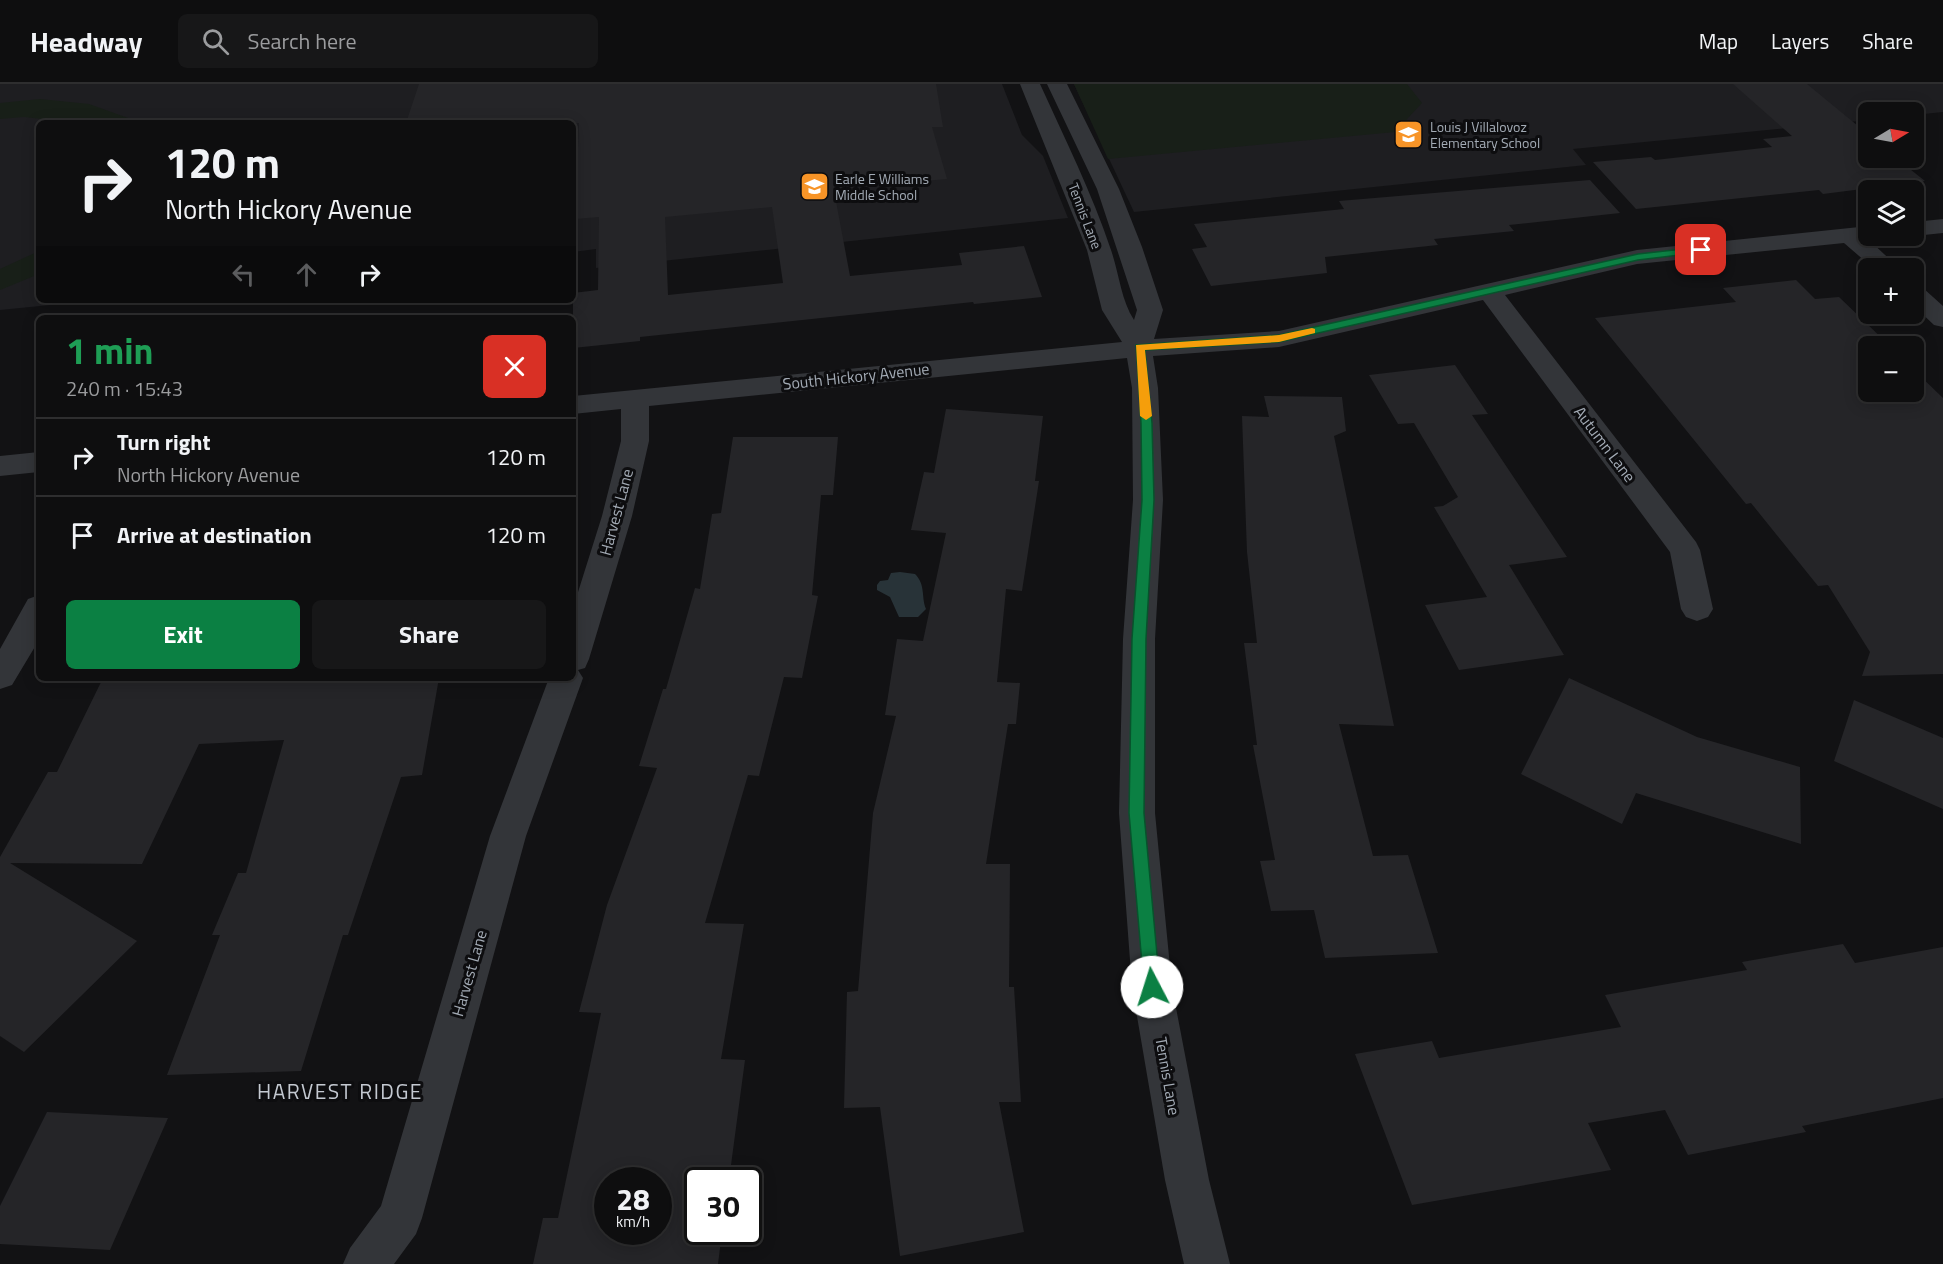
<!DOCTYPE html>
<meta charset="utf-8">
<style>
:root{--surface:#0e0e0f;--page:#171718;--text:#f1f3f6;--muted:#9b9c9e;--line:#2e2e2f;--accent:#0b8043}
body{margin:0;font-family:"Titillium Web",sans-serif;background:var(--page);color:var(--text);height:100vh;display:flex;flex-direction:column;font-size:22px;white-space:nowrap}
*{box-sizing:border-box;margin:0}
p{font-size:20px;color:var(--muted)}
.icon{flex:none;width:33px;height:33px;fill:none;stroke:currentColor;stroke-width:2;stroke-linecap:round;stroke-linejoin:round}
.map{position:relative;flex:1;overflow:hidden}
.sheet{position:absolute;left:36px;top:231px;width:540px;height:366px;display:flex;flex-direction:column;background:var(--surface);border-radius:9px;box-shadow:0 3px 15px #0003,0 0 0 2px var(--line)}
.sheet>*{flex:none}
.guide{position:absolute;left:36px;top:36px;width:540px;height:183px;border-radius:9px;box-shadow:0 3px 15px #0003,0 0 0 2px var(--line);background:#0e0e0f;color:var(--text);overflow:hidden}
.needle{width:39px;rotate:80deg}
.fabs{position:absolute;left:1858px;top:18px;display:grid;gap:12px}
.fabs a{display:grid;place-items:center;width:66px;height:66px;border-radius:9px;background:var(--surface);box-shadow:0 3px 15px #0003,0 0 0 2px var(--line);font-size:30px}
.speed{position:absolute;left:594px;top:1083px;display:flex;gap:12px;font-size:30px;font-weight:700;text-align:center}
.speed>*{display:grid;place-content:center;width:78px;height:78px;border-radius:50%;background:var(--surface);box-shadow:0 3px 15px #0003,0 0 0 2px var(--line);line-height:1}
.speed small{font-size:15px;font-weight:400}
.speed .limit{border:3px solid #111;border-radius:9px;background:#fff;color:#111}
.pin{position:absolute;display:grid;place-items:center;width:51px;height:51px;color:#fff;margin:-26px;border-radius:12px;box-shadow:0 3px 9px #0006}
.me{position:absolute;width:66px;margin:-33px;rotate:355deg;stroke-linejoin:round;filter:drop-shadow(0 0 4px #0008)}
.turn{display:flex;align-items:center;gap:21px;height:126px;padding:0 30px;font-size:27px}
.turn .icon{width:78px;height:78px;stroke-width:2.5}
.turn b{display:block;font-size:42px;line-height:51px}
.lanes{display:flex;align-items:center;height:57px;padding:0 30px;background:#0003;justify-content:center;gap:30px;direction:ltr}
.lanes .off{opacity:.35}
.round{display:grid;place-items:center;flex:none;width:63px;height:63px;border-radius:9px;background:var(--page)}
.head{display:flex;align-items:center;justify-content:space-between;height:102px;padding:0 30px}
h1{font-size:36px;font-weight:700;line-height:45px;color:#1e9e55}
.primary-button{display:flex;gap:12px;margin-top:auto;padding:12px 30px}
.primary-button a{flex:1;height:69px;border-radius:9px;background:var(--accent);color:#fff;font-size:24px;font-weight:700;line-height:69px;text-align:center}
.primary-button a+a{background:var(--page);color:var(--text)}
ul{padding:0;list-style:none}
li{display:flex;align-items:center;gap:18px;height:78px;padding:0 30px;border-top:2px solid var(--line)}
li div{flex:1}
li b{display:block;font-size:22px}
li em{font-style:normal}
header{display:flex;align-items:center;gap:36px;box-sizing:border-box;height:84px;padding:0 30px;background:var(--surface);border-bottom:2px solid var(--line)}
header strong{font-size:28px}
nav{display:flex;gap:33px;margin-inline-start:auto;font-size:21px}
.search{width:420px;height:54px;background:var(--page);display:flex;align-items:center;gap:15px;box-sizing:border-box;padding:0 21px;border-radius:9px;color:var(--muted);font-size:22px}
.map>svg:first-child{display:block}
.built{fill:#1e1e21}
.green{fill:#181f18}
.water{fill:#283338}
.building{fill:#252528;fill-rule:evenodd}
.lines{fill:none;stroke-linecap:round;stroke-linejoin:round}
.minor{fill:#333539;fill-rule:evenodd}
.route{fill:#0b8043;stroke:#07532c;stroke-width:1.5}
.slow{fill:#f59e0b}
.labels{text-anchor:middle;stroke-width:6;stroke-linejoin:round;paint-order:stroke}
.far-poi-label{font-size:14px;fill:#a3abb5;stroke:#0d0d0f;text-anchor:start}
.far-street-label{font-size:14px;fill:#a3abb5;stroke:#0d0d0f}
.street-label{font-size:16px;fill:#a3abb5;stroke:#0d0d0f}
.near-neighbourhood-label{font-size:21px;letter-spacing:1.5px;fill:#c4c9d1;stroke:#0d0d0f}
</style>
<header>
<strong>Headway</strong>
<div class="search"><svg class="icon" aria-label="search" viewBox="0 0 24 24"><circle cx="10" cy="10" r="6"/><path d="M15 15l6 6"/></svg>Search here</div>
<nav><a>Map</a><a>Layers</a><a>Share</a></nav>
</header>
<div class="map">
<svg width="1943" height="1180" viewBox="0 0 1943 1180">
<rect width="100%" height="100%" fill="#121214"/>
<!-- built -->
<path class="built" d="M0,0H1002L1022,51L1043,72L1068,134L596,184V165L573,168V39H39V216H100L0,226Z
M1074,0H1943V28L1914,31V28H1869V36L1573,65L1586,81L1134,128Z"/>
<!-- green -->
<path class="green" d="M1074,0H1407L1422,19L1395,48L1108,75Z
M40,15L89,20L142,39H78L24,33L0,35V19Z
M39,167V190L0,206V185Z"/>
<!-- water -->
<path class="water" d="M900,488L915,490C926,501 921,513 926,525L918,533H899L890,513L877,506V501L880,497L888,496L891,489Z"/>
<!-- building -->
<path class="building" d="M419,0H936L943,43H932L947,95L856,103L857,110L835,112L850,192L962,181L959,169L1024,162L1042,213L974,220L973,218L640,253V257L573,264V209L598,206L599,133L575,135L579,39H406ZM772,123L783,199L668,211L665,133Z
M1733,0H1807L1869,51V74H1896L1925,97L1823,110L1819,106L1636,125L1593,78L1651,73L1655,76L1772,63L1763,55L1792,52Z
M1590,96L1620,129L1509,141L1514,147L1434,155L1438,161L1325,173L1327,189L1211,202L1192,165L1207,163L1194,140L1344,125L1339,117Z
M1796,196L1815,215L1839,213L1890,262H1869V308H1914V286L1943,314V590L1862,592L1870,568L1828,501L1818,502L1751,419L1746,420L1595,234L1736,218L1723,204Z
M1455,281L1488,330L1472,331L1567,473L1509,481L1564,571L1459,586L1425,521L1487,513L1434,423L1443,422L1458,413L1414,339L1398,340L1369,291Z
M1264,312L1342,313L1346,347L1334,352L1394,642L1339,640L1373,772L1408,771L1438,869L1325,874L1314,826L1271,827L1260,777L1275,776L1253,661H1257L1244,559H1257L1247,468L1242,332L1269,333Z
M946,325L1043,332L1035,397H1039L1022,507L1006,505L997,598L1020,599L1016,640H1008L986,780H1010L1009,903H1014L1021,1018H999L1024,1148L900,1172L880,1023L844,1024L847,908L858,907L873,729L896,632L885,631L897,555L923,557L946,449L911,446L924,388L934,389Z
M733,353H838L833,411H821L812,511L818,512L802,594L784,593L759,692L748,691L705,839L744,840L721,975L745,976L729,1096H698V1148H722L718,1180H533L543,1134H558L601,929L579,928L607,821L657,684L639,682L663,605H666L695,504L700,505L712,430L721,429ZM608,1096H658V1148H608Z
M103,594H439L422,691L401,693L348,851H343L301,987L167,991L220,851H212L238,789H246L284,656L199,660L142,780L10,779L137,857L24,968L0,952V773L48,688H57Z
M1569,594L1697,653L1800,683L1801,760L1636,709L1622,740L1521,690Z
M1854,616L1943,654V725L1834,677Z
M1843,860L1855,879L1943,863V1014L1802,1042L1806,1048L1688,1071L1665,1026L1588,1039L1611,1086L1412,1121L1355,970L1432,957L1439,974L1621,943L1605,911L1747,886L1742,878Z
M47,1028L168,1034L110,1166L0,1160V1122Z"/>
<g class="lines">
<!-- minor -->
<path class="minor" d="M1020,0H1040C1065,55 1092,109 1111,166C1119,189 1121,216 1134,236L1137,226L1097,105L1047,0H1067L1119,105L1142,163L1163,226L1154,255L1279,247L1637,166L1869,142V152H1879L1869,156L1899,184H1873L1844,159L1637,180L1505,211L1696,458L1700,466L1713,525L1708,533L1697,537L1686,533L1681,525L1670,468L1483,216L1279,263L1153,272L1158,304L1163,416L1155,555V729L1172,903L1209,1096L1230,1180H1184L1165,1096L1132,903L1119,729L1123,555L1133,416L1132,304L1127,274L649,322V357L632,432L589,575L585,584L578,586L583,594L526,752L422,1134L416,1150L394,1180H343L350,1164L381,1122L490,752L549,594H573V524L602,432L621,357V325L573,330V312L1122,258L1102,226L1087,166Z
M1943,135V149L1914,152H1912H1914V138Z
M1914,202L1923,204L1943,222V243L1934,241L1914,222Z
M39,368V388L0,392V372Z
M39,511V556L12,601L0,605V565L28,515Z"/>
</g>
<!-- route -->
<path class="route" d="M1701,163L1705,164V168L1638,176L1279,258L1145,266L1152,339L1154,416L1146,555L1144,729L1160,903L1158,908L1152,911L1146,908L1144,903L1129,729L1132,555L1142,416L1141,339L1136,261L1279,251L1638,170Z"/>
<!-- slow -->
<path class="slow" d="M1312,244L1315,245V249L1279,258L1145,266L1152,332L1146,336L1140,332L1136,261L1279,251Z"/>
<!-- icons -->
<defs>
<symbol id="school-square" viewBox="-11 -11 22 22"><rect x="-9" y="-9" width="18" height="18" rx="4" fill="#f79427" stroke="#0d0d0f"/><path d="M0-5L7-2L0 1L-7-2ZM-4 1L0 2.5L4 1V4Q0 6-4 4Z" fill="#fff"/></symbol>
</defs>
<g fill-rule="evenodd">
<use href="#school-square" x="1392" y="34" width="33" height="33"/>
<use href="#school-square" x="798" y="86" width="33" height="33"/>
</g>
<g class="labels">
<!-- far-poi labels -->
<g class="far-poi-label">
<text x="1430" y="48">Louis J Villalovoz<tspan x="1430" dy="16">Elementary School</tspan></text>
<text x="835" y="100">Earle E Williams<tspan x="835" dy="16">Middle School</tspan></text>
</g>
<!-- far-street labels -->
<g class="far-street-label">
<text transform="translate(1085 132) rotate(69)" y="5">Tennis Lane</text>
</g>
<!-- street labels -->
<g class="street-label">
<text transform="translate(856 292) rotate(-6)" y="6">South Hickory Avenue</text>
<text transform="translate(1605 360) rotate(53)" y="6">Autumn Lane</text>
<text transform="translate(616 428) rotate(-75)" y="6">Harvest Lane</text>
<text transform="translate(469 889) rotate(-74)" y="6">Harvest Lane</text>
<text transform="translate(1168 992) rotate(80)" y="6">Tennis Lane</text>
</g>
<!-- near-neighbourhood labels -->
<g class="near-neighbourhood-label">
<text x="340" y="1015">HARVEST RIDGE</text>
</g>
</g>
</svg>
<div class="fabs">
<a><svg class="needle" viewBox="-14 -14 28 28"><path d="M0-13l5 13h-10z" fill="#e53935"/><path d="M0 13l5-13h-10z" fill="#9b9c9e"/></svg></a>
<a><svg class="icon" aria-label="layers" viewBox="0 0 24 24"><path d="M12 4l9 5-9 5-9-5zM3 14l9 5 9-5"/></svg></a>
<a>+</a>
<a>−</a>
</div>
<div class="speed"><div>28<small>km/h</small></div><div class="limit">30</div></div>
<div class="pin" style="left:1701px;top:166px;background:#d93025"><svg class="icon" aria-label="arrive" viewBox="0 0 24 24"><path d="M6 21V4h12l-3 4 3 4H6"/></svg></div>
<svg class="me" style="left:1152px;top:903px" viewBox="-20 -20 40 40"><circle r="19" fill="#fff"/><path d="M0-13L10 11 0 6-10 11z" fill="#0b8043"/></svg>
<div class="guide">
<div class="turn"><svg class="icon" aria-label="right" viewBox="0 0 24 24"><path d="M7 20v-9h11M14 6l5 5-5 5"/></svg><div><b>120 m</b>North Hickory Avenue</div></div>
<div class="lanes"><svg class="icon off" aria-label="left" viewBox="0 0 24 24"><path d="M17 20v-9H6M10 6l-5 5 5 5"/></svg><svg class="icon off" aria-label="ahead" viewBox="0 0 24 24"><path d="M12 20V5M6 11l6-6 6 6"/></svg><svg class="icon" aria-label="right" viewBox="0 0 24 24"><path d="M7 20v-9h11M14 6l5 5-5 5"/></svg></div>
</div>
<section class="sheet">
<div class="head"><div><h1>1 min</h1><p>240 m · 15:43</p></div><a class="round" style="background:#d93025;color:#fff"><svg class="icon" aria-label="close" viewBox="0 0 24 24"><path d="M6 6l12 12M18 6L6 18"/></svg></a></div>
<ul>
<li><svg class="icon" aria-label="right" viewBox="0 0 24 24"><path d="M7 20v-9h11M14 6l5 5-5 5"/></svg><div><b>Turn right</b><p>North Hickory Avenue</p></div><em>120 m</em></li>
<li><svg class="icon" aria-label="arrive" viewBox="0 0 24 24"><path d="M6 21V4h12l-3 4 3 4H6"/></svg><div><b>Arrive at destination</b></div><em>120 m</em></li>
</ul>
<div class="primary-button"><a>Exit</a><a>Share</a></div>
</section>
</div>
